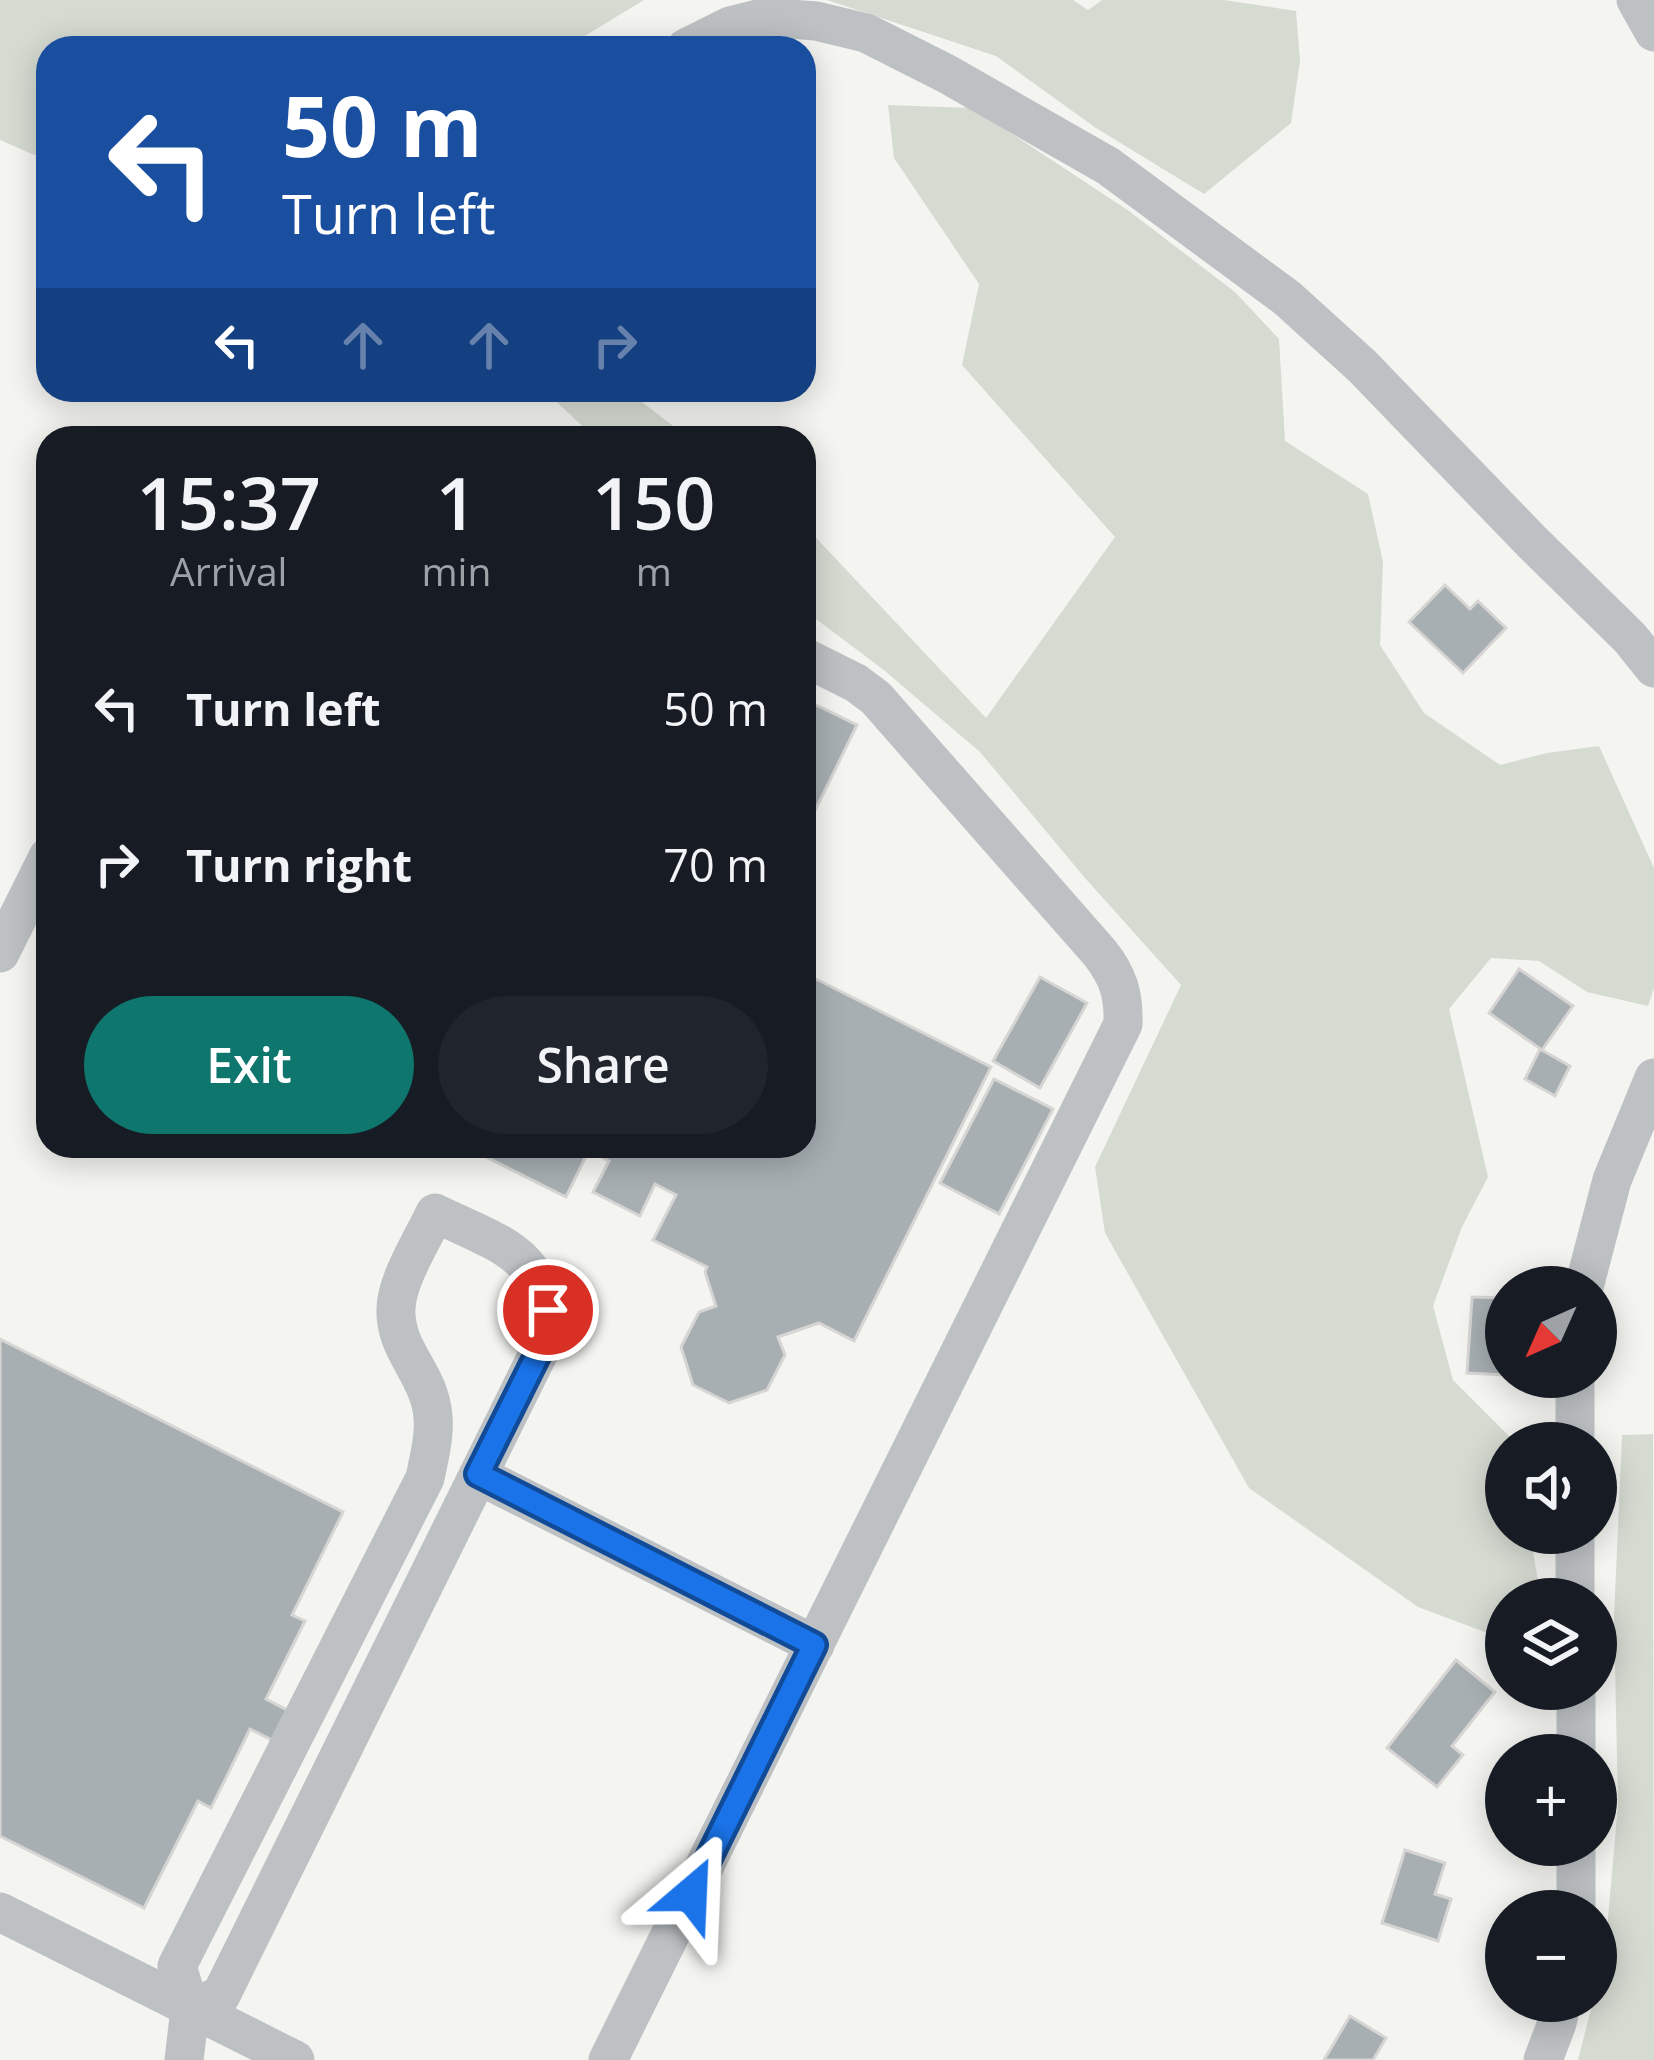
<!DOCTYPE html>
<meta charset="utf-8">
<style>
:root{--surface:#171b24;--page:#20242c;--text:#f1f3f6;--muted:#9ea1a6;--accent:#0f766e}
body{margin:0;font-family:"Open Sans",sans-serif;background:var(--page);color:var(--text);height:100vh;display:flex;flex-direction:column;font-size:45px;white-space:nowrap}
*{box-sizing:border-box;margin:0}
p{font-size:39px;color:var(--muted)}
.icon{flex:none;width:66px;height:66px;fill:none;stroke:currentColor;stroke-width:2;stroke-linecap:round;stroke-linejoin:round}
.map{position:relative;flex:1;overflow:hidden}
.panel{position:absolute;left:36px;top:426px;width:780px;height:732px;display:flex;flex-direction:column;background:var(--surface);border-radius:36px;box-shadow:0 6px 30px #0003}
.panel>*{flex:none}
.top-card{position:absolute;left:36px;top:36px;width:780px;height:366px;border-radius:36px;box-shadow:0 6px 30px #0003;background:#1a4fa0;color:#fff;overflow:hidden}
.needle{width:78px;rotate:225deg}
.controls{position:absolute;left:1485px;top:1266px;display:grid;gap:24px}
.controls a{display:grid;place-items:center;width:132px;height:132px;border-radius:50%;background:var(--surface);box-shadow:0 6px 30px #0003;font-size:60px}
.pin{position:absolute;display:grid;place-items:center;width:102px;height:102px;color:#fff;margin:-51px;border:6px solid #fff;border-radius:50%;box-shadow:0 3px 12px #0007}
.me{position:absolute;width:132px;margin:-66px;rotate:26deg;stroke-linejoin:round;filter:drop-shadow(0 0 9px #0008)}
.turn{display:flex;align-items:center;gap:42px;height:252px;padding:0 48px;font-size:54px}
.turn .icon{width:156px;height:156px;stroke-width:2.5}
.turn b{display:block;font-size:84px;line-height:102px}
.lanes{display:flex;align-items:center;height:114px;padding:0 48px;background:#0003;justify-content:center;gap:60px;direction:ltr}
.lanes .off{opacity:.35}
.eta{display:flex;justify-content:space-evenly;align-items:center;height:204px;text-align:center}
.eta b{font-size:72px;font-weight:600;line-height:84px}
.action{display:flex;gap:24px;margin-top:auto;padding:24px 48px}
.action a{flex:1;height:138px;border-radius:72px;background:var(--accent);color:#fff;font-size:48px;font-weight:600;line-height:138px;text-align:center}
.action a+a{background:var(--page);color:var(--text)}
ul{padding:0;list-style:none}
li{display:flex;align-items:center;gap:36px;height:156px;padding:0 48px}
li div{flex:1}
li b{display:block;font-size:45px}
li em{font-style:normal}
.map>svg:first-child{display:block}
.green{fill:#d6dbd2}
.building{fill:#a7afb3;stroke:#d6d5d3;stroke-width:3}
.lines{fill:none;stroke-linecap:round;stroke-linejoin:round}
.minor{stroke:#bdc1c4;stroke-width:39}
.route-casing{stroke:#114b97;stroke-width:30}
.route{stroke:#1a73e8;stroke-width:21}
</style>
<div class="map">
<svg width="1654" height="2060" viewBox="0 0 1654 2060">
<rect width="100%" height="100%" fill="#f4f4f1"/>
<!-- green -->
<path class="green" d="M0,0H644L565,48H48V161L0,140Z
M827,0H1073L1088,10L1102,0H1224L1296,11L1300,61L1291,123L1204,194L1096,128L996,56Z
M888,105L973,108L1129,211L1235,292L1279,339L1285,441L1368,494L1383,562L1380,645L1424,713L1500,765L1547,753L1599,746L1654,868V988L1648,1006L1587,992L1539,961L1491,958L1449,1009L1488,1177L1462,1227L1433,1306L1453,1380L1513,1440L1514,1443H1506V1533H1530L1541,1599H1506V1640L1418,1607L1249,1488L1105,1233L1095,1167L1181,985L1085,878L980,752L885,671L804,610V525L986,718L1115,537L962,365L979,284L894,158Z
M544,390H626L689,438H595Z
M1653,1434L1654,2060H1578L1593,2001H1596L1604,1963L1618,1805L1614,1618L1622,1435Z"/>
<!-- building -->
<path class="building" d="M1445,585L1470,609L1478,601L1506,628L1463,673L1409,622Z
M804,699L857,725L804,833Z
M1519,969L1573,1006L1542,1050L1489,1013Z
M804,973L991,1067L854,1341L819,1323L778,1337L785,1355L767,1390L729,1403L693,1385L681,1347L699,1312L716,1306L705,1272L707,1267L653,1240L676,1195L655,1184L640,1216L593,1192L609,1161L589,1150L566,1197L464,1146H804Z
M1040,977L1087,1003L1040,1088L993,1061Z
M1540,1049L1570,1066L1555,1096L1525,1079Z
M994,1079L1053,1109L999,1214L940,1183Z
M1472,1297L1506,1298V1375L1467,1373Z
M0,1339L343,1512L292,1615L305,1621L266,1699L287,1710L272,1740L250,1729L211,1808L198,1801L144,1908L0,1836Z
M1456,1660L1495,1692L1452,1746L1463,1755L1437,1787L1387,1748Z
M1405,1850L1445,1863L1435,1894L1451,1899L1438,1941L1382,1923Z
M1350,2016L1386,2038L1373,2060H1324Z"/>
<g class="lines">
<!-- minor -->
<path class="minor" d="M1636,0L1654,32
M686,48L730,26L766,17L816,21L866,33L947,74L1108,166L1287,298L1362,366L1532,542L1630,638L1654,668
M0,953L48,857
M1584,1287L1612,1180L1654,1078
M1575,1377V1443
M478,1475L815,1645
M1575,1533V1599
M1576,1689V1755
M1576,1845V1911
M0,1912L295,2060
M184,2060L190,2009L177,1966L425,1478C430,1454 437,1428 431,1404C424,1370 394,1347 396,1308C397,1279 423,1239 435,1213C499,1244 551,1254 546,1338L221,1995L190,2009
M608,2060L1123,1024C1124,994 1118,976 1100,953L876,698L856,683L804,657
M1543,2060L1557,2023L1562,2001"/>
</g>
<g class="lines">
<defs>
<path id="route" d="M548,1310L546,1338L478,1474L814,1645L691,1894"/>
</defs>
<!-- route casing -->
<use href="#route" class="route-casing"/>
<!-- route -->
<use href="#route" class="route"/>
</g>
</svg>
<div class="controls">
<a><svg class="needle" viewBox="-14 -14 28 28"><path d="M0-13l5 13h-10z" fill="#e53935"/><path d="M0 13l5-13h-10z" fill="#9ea1a6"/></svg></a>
<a><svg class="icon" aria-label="sound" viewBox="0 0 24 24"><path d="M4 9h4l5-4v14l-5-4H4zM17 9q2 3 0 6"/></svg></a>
<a><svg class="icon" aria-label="layers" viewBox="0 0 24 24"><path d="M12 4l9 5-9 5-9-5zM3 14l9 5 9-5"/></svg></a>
<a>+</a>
<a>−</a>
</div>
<div class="pin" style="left:548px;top:1310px;background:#d93025"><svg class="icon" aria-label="arrive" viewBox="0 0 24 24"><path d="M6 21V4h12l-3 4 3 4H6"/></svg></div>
<svg class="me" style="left:691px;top:1894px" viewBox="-20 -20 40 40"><path d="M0-17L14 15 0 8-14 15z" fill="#1a73e8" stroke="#fff" stroke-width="4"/></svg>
<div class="top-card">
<div class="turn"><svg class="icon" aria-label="left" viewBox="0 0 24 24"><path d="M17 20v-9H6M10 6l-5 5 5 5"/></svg><div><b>50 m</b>Turn left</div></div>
<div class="lanes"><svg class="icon" aria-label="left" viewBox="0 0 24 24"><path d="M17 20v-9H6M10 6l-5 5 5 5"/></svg><svg class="icon off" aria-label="ahead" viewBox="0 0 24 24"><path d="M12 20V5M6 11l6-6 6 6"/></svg><svg class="icon off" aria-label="ahead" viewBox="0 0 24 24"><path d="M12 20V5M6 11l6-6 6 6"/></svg><svg class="icon off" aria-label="right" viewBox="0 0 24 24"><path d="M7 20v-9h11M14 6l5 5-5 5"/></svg></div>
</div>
<section class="panel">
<div class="eta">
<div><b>15:37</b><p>Arrival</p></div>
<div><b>1</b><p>min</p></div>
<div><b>150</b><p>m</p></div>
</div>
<ul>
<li><svg class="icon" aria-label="left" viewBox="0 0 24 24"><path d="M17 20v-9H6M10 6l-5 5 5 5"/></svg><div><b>Turn left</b></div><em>50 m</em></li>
<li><svg class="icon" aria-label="right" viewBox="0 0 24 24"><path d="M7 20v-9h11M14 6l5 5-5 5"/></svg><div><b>Turn right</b></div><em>70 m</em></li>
</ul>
<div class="action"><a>Exit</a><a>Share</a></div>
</section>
</div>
